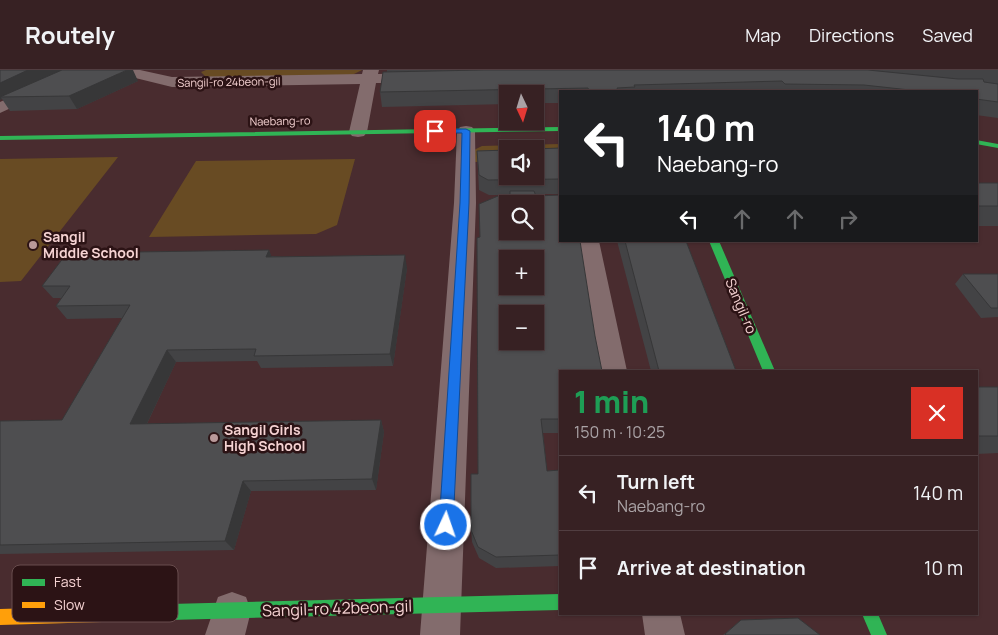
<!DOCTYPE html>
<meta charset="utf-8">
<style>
:root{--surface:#372123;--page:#422e30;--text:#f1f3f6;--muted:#aaa3a6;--line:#513e41}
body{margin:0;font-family:Manrope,sans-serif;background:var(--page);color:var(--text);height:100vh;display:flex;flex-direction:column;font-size:19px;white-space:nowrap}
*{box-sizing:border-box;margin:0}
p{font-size:16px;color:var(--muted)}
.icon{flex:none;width:28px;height:28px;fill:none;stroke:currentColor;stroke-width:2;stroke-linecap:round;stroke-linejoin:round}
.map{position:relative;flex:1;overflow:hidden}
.panel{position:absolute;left:559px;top:300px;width:419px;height:245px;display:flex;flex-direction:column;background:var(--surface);border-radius:0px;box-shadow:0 1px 4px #0004,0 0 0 1px var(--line)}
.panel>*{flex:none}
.guide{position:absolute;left:559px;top:20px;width:419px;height:152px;border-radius:0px;box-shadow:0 1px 4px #0004,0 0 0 1px var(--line);background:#202124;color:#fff;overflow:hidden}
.needle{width:32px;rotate:176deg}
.buttons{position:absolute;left:499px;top:15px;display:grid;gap:10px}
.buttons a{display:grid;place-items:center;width:45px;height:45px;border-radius:0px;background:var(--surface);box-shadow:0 1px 4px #0004,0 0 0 1px var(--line);font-size:25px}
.pin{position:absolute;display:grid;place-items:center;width:42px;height:42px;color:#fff;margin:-21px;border-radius:10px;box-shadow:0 2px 8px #0006}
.me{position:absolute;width:55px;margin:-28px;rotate:3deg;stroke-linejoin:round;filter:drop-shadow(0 0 4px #0008)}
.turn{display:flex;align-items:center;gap:18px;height:105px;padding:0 15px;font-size:22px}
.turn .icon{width:65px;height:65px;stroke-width:2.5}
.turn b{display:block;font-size:35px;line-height:42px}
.lanes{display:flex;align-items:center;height:48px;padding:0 15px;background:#0003;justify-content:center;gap:25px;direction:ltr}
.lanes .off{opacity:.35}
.round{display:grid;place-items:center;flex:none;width:52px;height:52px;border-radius:0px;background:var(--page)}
.overview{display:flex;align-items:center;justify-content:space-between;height:85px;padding:0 15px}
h1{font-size:30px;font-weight:800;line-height:38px;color:#1e9e55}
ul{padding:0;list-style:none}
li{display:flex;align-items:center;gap:15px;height:75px;padding:0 15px;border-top:1px solid var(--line)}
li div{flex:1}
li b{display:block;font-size:19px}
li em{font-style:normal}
header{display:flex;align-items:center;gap:30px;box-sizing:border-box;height:70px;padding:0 25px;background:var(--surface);border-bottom:1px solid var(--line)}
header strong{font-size:24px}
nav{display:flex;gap:28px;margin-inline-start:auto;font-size:18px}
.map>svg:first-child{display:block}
.green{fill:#684b23}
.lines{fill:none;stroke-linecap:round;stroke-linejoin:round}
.street{fill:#836c6d;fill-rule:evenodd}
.fast{fill:#30b455;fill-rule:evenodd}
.slow{fill:#ff9f0a;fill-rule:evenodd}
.wall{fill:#434345}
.shaded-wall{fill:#373738}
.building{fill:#4e4e50;stroke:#373738;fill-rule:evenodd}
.route{fill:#1a73e8;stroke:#114b97}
.poi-dot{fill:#b9999a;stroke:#2c1315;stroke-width:2}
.labels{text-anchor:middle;stroke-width:5;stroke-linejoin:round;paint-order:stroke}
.far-street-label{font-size:11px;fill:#f6d3d3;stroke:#2c1315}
.poi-label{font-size:14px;font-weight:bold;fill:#f6d3d3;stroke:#2c1315;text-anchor:start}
.street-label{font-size:14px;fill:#f6d3d3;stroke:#2c1315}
.near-street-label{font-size:16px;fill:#f6d3d3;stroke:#2c1315}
.key{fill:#2c1315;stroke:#694d4e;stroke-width:1}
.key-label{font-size:14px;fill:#f6d3d3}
</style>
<header>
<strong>Routely</strong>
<nav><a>Map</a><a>Directions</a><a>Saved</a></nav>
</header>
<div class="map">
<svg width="998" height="565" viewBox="0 0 998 565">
<rect width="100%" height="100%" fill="#492c2f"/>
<!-- green -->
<path class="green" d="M206,0H362L352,5L208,9L201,2Z
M560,74V90L535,79H508L507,91L475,92L474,80L482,76Z
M118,87L21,211L0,212V89Z
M355,89L337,155L316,164L149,167L196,91Z"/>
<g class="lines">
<!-- street -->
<path class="street" d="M69,0H90L87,3L0,43V32Z
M112,0H140L172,7L362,4L363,0H379L378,4L420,3L426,5L428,8L426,11L420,13H376L367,62L364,66L358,67L352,66L349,62L360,14L172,17L115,3Z
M466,56L472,57L475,61L476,133L460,565H420L454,133L457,61L460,57Z
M577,171H599L627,301H599Z
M232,522L246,527L251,541L245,565H205L218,527Z
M642,544H680L685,565H645Z"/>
<!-- fast -->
<path class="fast" d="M560,57V61L0,70V66Z
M976,70L998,74V78L976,74Z
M709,171H719L775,301H763Z
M560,524V540L170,550L164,548L162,542L164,536L170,534Z
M862,544H878L887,565H871Z"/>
<!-- slow -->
<path class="slow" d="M170,534L176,536L178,542L176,548L170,550L0,555V539Z"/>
</g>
<!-- wall -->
<path class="wall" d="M0,0L138,11L77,39L10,41L2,29L0,30Z
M387,0H998V48L976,45V21H560V33H535V24H508V34L382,37L380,22L387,2Z
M560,78V124H536L560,301V363H543L547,401L560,400V496L496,498L479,488L472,472L471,460L478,404L480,167L510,125H489L479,120L477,81Z
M976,113H998V156H976Z
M617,171H686L736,301H651Z
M269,180L271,186L407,198L393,296L261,298L257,291L176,292L147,354L381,350L384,362L376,420L251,421L234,480L0,484V351L62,350L122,248L67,249L56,236L61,228H53L42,216Z
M963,204H998V247L981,248L955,214Z
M976,317H998V383L976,384Z
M741,550L820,565H723Z"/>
<!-- shaded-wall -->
<path class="shaded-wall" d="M28,0H65L0,27L2,29L0,30V13Z
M127,0H133L138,11L77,39L69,26Z
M269,180L274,193L266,187Z
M405,185L407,198L393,296L390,284Z
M167,280L176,292L141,366L130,354Z
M381,350L384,362L376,420L372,409Z
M243,411L251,421L234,480L225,471Z"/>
<!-- building -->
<path class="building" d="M0,0H28L0,13Z
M62,0H127L69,26L0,27Z
M483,0H868L958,9H983L984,12L998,14V32L976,29V21H919L864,15L785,14L782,11L634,15L635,17L617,18L618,21H589L588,18L380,22L383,2Z
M560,78V109L488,110L479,105L477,81L508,80V106H535V79H534Z
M976,113H998V136H976Z
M510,121H534L536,126L560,125V171H580L595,266L602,301H560V349H541L547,401L560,400V485L496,487L478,477L471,460V404H478L477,168L480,167L479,134L498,126L510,125ZM508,134H535V161H508ZM508,189H535V216H508ZM508,244H535V271H508Z
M625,171H686L736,301H659Z
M269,180L266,187L405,185L390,284L254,286L256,279L167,280L130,354L381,350L372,409L243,411L225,471L0,475V351L62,350L130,235L56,236L70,216H42L67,183Z
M963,204H998V238H991Z
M976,317H998V366H976Z
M798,548L820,565H726L725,564L741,550Z"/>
<!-- route -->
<path class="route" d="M435,59H466L470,61L469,133L453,455L451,460L446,462L441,460L439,455L460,133L462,63H433V60Z"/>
<!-- markers -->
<g class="poi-dot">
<circle cx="33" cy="175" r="5"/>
<circle cx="214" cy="368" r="5"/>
</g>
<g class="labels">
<!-- far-street labels -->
<g class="far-street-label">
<text transform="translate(229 12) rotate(-1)" y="4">Sangil-ro 24beon-gil</text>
<text transform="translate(280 51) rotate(-1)" y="4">Naebang-ro</text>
</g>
<!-- poi labels -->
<g class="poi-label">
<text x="43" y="172">Sangil<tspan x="43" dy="16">Middle School</tspan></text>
<text x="224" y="365">Sangil Girls<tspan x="224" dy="16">High School</tspan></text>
</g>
<!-- street labels -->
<g class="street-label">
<text transform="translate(741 236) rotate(67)" y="5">Sangil-ro</text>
</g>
<!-- near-street labels -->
<g class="near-street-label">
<text transform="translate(337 538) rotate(-2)" y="6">Sangil-ro 42beon-gil</text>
</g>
</g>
<!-- legend -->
<rect x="12" y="495" width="166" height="57" rx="8" class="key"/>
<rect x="22" y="509" width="23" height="7" fill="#30b455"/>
<rect x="22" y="532" width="23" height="6" fill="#ff9f0a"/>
<g class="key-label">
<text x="54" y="517">Fast</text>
<text x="54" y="540">Slow</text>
</g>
</svg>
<div class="buttons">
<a><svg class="needle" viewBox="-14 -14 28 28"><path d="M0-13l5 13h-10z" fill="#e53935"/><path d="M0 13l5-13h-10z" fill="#aaa3a6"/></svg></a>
<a><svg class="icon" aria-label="sound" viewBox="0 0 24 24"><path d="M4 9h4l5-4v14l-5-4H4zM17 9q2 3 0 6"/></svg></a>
<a><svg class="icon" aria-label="search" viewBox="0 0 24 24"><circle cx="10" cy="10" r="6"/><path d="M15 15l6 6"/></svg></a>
<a>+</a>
<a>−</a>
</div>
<div class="pin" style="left:435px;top:61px;background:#d93025"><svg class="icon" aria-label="arrive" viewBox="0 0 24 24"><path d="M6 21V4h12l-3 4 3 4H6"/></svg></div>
<svg class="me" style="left:446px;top:455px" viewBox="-20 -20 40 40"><circle r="17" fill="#1a73e8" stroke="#fff" stroke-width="3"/><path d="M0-11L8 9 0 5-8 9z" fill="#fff"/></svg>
<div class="guide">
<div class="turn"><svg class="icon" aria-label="left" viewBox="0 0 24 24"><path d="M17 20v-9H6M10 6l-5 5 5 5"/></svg><div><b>140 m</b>Naebang-ro</div></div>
<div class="lanes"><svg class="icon" aria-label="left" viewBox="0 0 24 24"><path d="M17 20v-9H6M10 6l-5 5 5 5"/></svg><svg class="icon off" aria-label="ahead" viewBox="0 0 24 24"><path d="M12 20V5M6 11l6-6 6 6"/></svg><svg class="icon off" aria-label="ahead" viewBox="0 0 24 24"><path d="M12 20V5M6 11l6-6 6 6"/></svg><svg class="icon off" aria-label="right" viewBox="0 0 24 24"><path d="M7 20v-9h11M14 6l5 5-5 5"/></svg></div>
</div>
<section class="panel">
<div class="overview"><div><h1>1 min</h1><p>150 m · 10:25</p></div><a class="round" style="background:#d93025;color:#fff"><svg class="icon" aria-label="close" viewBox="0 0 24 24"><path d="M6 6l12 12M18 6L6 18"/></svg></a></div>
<ul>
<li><svg class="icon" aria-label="left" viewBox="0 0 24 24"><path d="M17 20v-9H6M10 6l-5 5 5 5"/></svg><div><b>Turn left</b><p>Naebang-ro</p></div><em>140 m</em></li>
<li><svg class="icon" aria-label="arrive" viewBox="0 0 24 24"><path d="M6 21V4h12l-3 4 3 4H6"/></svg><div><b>Arrive at destination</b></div><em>10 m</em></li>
</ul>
</section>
</div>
